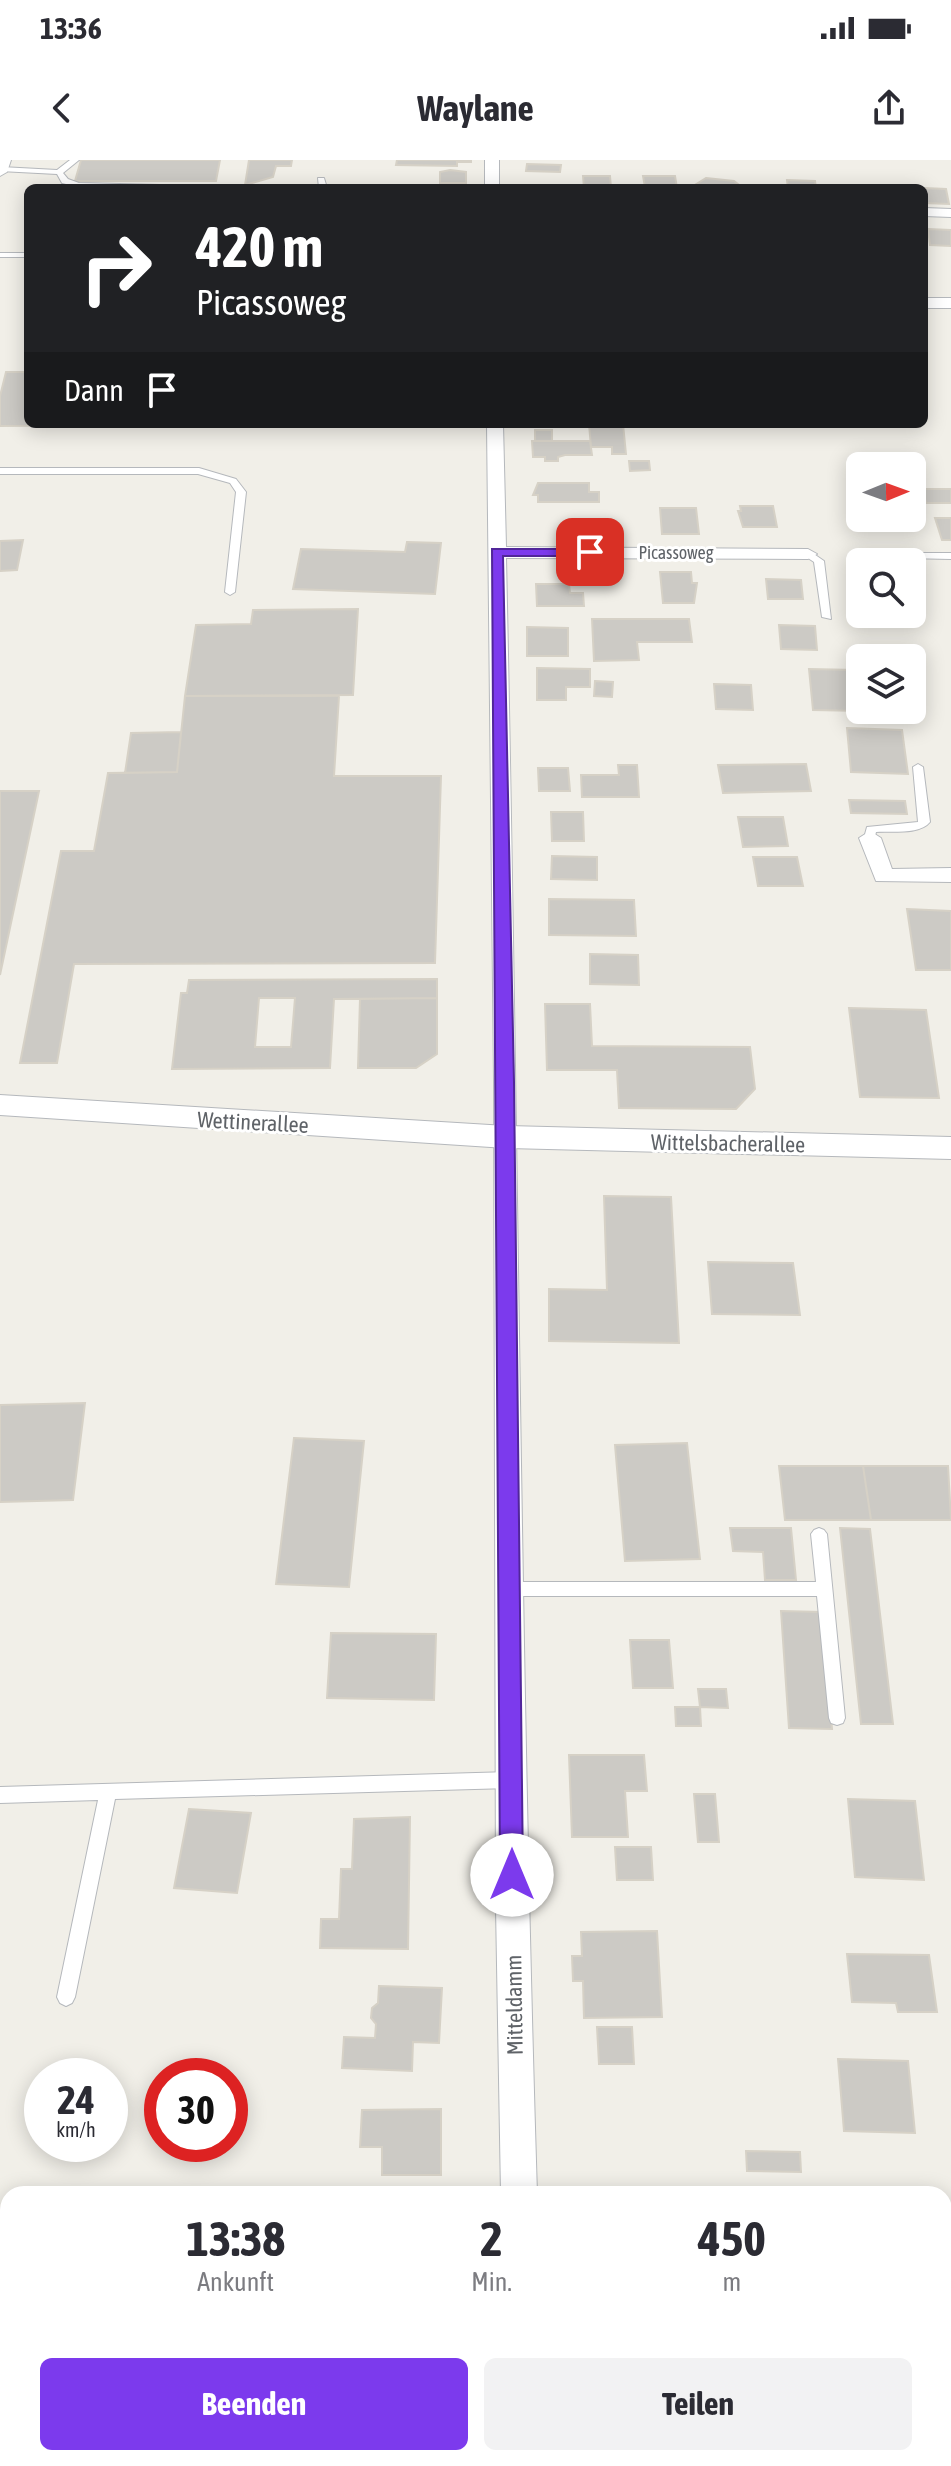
<!DOCTYPE html>
<html lang="de">
<style>
:root{--surface:#fff;--page:#f2f2f3;--text:#2b2b33;--muted:#7c7c81;--accent:#7c3aed}
body{margin:0;font-family:"Asap Condensed",sans-serif;background:var(--page);color:var(--text);height:100vh;display:flex;flex-direction:column;font-size:30px;white-space:nowrap}
*{box-sizing:border-box;margin:0}
p{font-size:26px;color:var(--muted)}
.icon{flex:none;width:44px;height:44px;fill:none;stroke:currentColor;stroke-width:2;stroke-linecap:round;stroke-linejoin:round}
.map{position:relative;flex:1;overflow:hidden}
.panel{position:absolute;left:0px;top:2026px;width:952px;height:280px;display:flex;flex-direction:column;background:var(--surface);border-radius:24px 24px 0 0;box-shadow:0 4px 20px #0003}
.panel>*{flex:none}
.hud{position:absolute;left:24px;top:24px;width:904px;height:244px;border-radius:12px;box-shadow:0 4px 20px #0003;background:#202124;color:#fff;overflow:hidden}
.needle{width:52px;rotate:89deg}
.buttons{position:absolute;left:846px;top:292px;display:grid;gap:16px}
.buttons a{display:grid;place-items:center;width:80px;height:80px;border-radius:12px;background:var(--surface);box-shadow:0 4px 20px #0003;font-size:40px}
.speed{position:absolute;left:24px;top:1898px;display:flex;gap:16px;font-size:40px;font-weight:700;text-align:center}
.speed>*{display:grid;place-content:center;width:104px;height:104px;border-radius:50%;background:var(--surface);box-shadow:0 4px 20px #0003;line-height:1}
.speed small{font-size:20px;font-weight:400}
.speed .limit{border:12px solid #d22;background:#fff;color:#111}
.pin{position:absolute;display:grid;place-items:center;width:68px;height:68px;color:#fff;margin:-34px;border-radius:16px;box-shadow:0 4px 12px #0006}
.me{position:absolute;width:88px;margin:-44px;rotate:0deg;stroke-linejoin:round;filter:drop-shadow(0 0 6px #0008)}
.turn{display:flex;align-items:center;gap:28px;height:168px;padding:0 40px;font-size:36px}
.turn .icon{width:104px;height:104px;stroke-width:2.5}
.turn b{display:block;font-size:56px;line-height:68px}
.then{display:flex;align-items:center;height:76px;padding:0 40px;background:#0003;gap:16px;font-size:30px}
.eta{display:flex;justify-content:space-evenly;align-items:center;height:136px;text-align:center}
.eta b{font-size:48px;font-weight:700;line-height:56px}
.primary-button{display:flex;gap:16px;margin-top:auto;padding:16px 40px}
.primary-button a{flex:1;height:92px;border-radius:12px;background:var(--accent);color:#fff;font-size:32px;font-weight:700;line-height:92px;text-align:center}
.primary-button a+a{background:var(--page);color:var(--text)}
.status{display:flex;justify-content:space-between;align-items:center;height:56px;padding:0 40px;background:var(--surface);direction:ltr}
.status svg{height:22px;fill:currentColor}
header{display:flex;justify-content:space-between;align-items:center;height:104px;padding:0 40px;background:var(--surface);font-size:36px;font-weight:700}
.map>svg:first-child{display:block}
.building{fill:#cccac5;stroke:#d6d1c6;stroke-width:2;fill-rule:evenodd}
.lines{fill:none;stroke-linecap:round;stroke-linejoin:round}
.service-casing{stroke:#b5b8bc;stroke-width:2}
.minor-casing{stroke:#b5b8bc;stroke-width:2}
.tertiary-casing{stroke:#b5b8bc;stroke-width:2}
.service{fill:#fff;fill-rule:evenodd}
.minor{fill:#fff;fill-rule:evenodd}
.tertiary{fill:#fff;fill-rule:evenodd}
.route{fill:#7c3aed;stroke:#51269a;stroke-width:2}
.labels{text-anchor:middle;stroke-width:6;stroke-linejoin:round;paint-order:stroke}
.far-street-label{font-size:18px;fill:#5f6368;stroke:#fff}
.street-label{font-size:22px;fill:#5f6368;stroke:#fff}
</style>
<div class="status"><b>13:36</b><svg viewBox="0 0 49 12"><path d="M0 12V9h3v3zM5 12V6h3v6zM10 12V3h3v9zM15 12V0h3v12zM26 1h20v11H26zM47 4h2v5h-2z"/></svg></div>
<header><svg class="icon" aria-label="back" viewBox="0 0 24 24"><path d="M15 5l-7 7 7 7"/></svg>Waylane<svg class="icon" aria-label="share" viewBox="0 0 24 24"><path d="M12 15V3M7 8l5-5 5 5M5 13v7h14v-7"/></svg></header>
<div class="map">
<svg width="951" height="2306" viewBox="0 0 951 2306">
<rect width="100%" height="100%" fill="#f1efe8"/>
<!-- building -->
<path class="building" d="M81,0H220L216,21H75Z
M249,0H292L291,6H276L273,17L245,25Z
M397,0H471V2H457V6L396,5Z
M527,4L561,5L560,12L526,11Z
M450,10L466,12V23H440V12Z
M583,16H610L611,28H584Z
M643,16H675L677,28H611L645,27Z
M706,18L734,21L743,28H690Z
M787,20L815,21L816,28H788Z
M924,28L946,29L949,44L924,43Z
M928,69L951,70V86L930,85Z
M6,212H28V264L126,265L0,266V236Z
M589,264H623L626,294H612V287H591Z
M535,270H552V281H535Z
M532,281H590L592,295H565L558,297V301H545V297H533Z
M629,301H649L650,310L630,311Z
M538,323H589V332H599V342H538V335H533Z
M923,329H951V343H926Z
M740,346H773L777,367H743L738,351H741Z
M660,348H696L699,374H662Z
M935,358H951V380H942Z
M23,380L17,410L0,411V381Z
M407,382L441,383L435,434L293,429L301,389L405,392Z
M660,412H691L692,423H697L694,443H663Z
M766,419L801,420L803,439H768Z
M536,424H569L570,433H583L584,446H537Z
M358,449L353,535L185,536L196,465L251,464L253,450Z
M592,459H689L692,482H637L639,500L594,501Z
M779,465L815,466L817,490L781,489Z
M527,467L568,468V496H527Z
M537,508L590,509V527H566V540H537Z
M809,509L856,510L862,551L813,550Z
M595,521L613,522L612,537L594,536Z
M714,524L751,525L753,550L716,549Z
M185,536H339L334,616H441L435,803L74,804L57,903H20L61,691H94L108,613L177,612Z
M847,568L902,570L908,614L851,612Z
M181,572L177,612L125,613L131,573Z
M806,604L811,631L723,633L718,605Z
M618,605H637L639,637H582L581,615H619Z
M538,608H568L570,631H539Z
M0,631H39L0,815Z
M849,640L905,641L907,654L851,653Z
M551,652H583L584,681H552Z
M738,657H783L788,686L743,687Z
M552,696L597,697V720L551,719Z
M753,697H797L803,726H758Z
M549,739L634,740L636,776L549,775Z
M907,749L951,751V810H916Z
M590,794L638,795L639,825L590,824Z
M437,819V838L334,839L330,908L172,909L181,833H187L189,820ZM259,838H295L291,887H255Z
M437,838V894L416,908H358L360,839Z
M545,844H590L592,886L750,887L755,929L736,949L619,948L617,910H547Z
M849,848L926,850L939,938L860,937Z
M604,1036L671,1037L679,1183L549,1181V1129L607,1130Z
M708,1102L793,1103L800,1155L712,1154Z
M85,1243L73,1340L0,1342V1245Z
M294,1278L364,1281L349,1427L276,1424Z
M687,1283L700,1399L625,1401L615,1285Z
M779,1306H863L871,1360H785Z
M863,1306H948L951,1360H871Z
M730,1368H791L796,1420H765L763,1392L733,1391Z
M840,1368L870,1369L893,1564H861Z
M781,1451L822,1452L832,1569L789,1568Z
M331,1473L436,1474L434,1540L327,1538Z
M630,1480H669L673,1528H633Z
M698,1529H726L728,1548L700,1547Z
M675,1547H700L701,1566H676Z
M569,1595H644L647,1631H625L628,1677H572Z
M694,1634H715L719,1682H698Z
M848,1639L915,1641L924,1720L855,1717Z
M189,1649L251,1653L237,1733L174,1728Z
M410,1657L408,1789L320,1788L321,1759H339L341,1709H352L354,1659Z
M615,1687H651L653,1720H617Z
M657,1771L662,1857L584,1858L583,1821H573L572,1796H582L581,1772Z
M847,1794L929,1795L937,1852H898L896,1843L852,1842Z
M379,1826L442,1828L439,1883L413,1882L412,1911L342,1908L344,1877L375,1878L376,1864L371,1858L372,1848L378,1843Z
M597,1867H632L634,1904H599Z
M838,1899L908,1901L915,1973L844,1971Z
M441,1949V2015H382V1987H360L362,1950Z
M746,1991L800,1992L801,2012L747,2011Z
M944,2071H951V2159H944Z
M944,2252L951,2253V2306H891V2298H944Z
M326,2298H439V2304H378V2300Z
M694,2298H771V2306H694Z"/>
<g class="lines">
<defs>
<path id="service" d="M70,0H79L63,13L68,19L79,23L200,26L204,28L78,27L62,23L57,14L0,11L1,7L57,10Z
M318,18H324L327,28H319Z
M0,93H28V97H0Z
M0,308H199L236,319L246,332L235,432L230,435L225,432L236,332L230,323L198,314H0Z
M805,392H811L824,401L831,459L822,457L814,402L805,396Z
M907,393H951V399L904,398V394Z
M918,604L923,607L930,662C920,675 892,671 876,672L874,680H866L864,678L867,667L918,662L913,607Z
M819,1368L824,1370L827,1374L845,1558L843,1563L837,1565L831,1563L829,1558L817,1436H509L504,1434L501,1429L504,1424L509,1422H816L811,1374L814,1370Z
M511,1612L517,1615L519,1620L517,1625L511,1628L115,1639L75,1837L72,1843L66,1846L60,1843L57,1837L98,1640L0,1643V1627Z"/>
<path id="minor" d="M0,0H11L7,12L0,16Z
M485,0H499V28H485Z
M924,48L951,49V57L924,56Z
M924,138H951V148H924Z
M487,264H503L506,387L808,389L817,394L808,399L506,398C518,943 520,1489 537,2034H501L496,1747L494,922Z
M870,671L881,678L892,709L951,708V722L876,721L859,678Z
M509,2298H547V2306H509Z"/>
<path id="tertiary" d="M0,935L506,966L951,977V999L506,988L0,955Z"/>
</defs>
<!-- service casing -->
<use href="#service" class="service-casing"/>
<!-- minor casing -->
<use href="#minor" class="minor-casing"/>
<!-- tertiary casing -->
<use href="#tertiary" class="tertiary-casing"/>
<!-- service -->
<use href="#service" class="service"/>
<!-- minor -->
<use href="#minor" class="minor"/>
<!-- tertiary -->
<use href="#tertiary" class="tertiary"/>
</g>
<!-- route -->
<path class="route" d="M492,389H590L596,392L590,396H503L514,922L523,1715L519,1722L512,1725L504,1722L500,1715Z"/>
<g class="labels">
<!-- far-street labels -->
<g class="far-street-label">
<text x="676" y="399">Picassoweg</text>
</g>
<!-- street labels -->
<g class="street-label">
<text transform="translate(253 962) rotate(3)" y="8">Wettinerallee</text>
<text transform="translate(728 983) rotate(1)" y="8">Wittelsbacherallee</text>
<text transform="translate(514 1845) rotate(-91)" y="8">Mitteldamm</text>
</g>
</g>
</svg>
<div class="buttons">
<a><svg class="needle" viewBox="-14 -14 28 28"><path d="M0-13l5 13h-10z" fill="#e53935"/><path d="M0 13l5-13h-10z" fill="#7c7c81"/></svg></a>
<a><svg class="icon" aria-label="search" viewBox="0 0 24 24"><circle cx="10" cy="10" r="6"/><path d="M15 15l6 6"/></svg></a>
<a><svg class="icon" aria-label="layers" viewBox="0 0 24 24"><path d="M12 4l9 5-9 5-9-5zM3 14l9 5 9-5"/></svg></a>
</div>
<div class="speed"><div>24<small>km/h</small></div><div class="limit">30</div></div>
<div class="pin" style="left:590px;top:392px;background:#d93025"><svg class="icon" aria-label="arrive" viewBox="0 0 24 24"><path d="M6 21V4h12l-3 4 3 4H6"/></svg></div>
<svg class="me" style="left:512px;top:1715px" viewBox="-20 -20 40 40"><circle r="19" fill="#fff"/><path d="M0-13L10 11 0 6-10 11z" fill="#7c3aed"/></svg>
<div class="hud">
<div class="turn"><svg class="icon" aria-label="right" viewBox="0 0 24 24"><path d="M7 20v-9h11M14 6l5 5-5 5"/></svg><div><b>420 m</b>Picassoweg</div></div>
<div class="then">Dann<svg class="icon" aria-label="arrive" viewBox="0 0 24 24"><path d="M6 21V4h12l-3 4 3 4H6"/></svg></div>
</div>
<section class="panel">
<div class="eta">
<div><b>13:38</b><p>Ankunft</p></div>
<div><b>2</b><p>Min.</p></div>
<div><b>450</b><p>m</p></div>
</div>
<div class="primary-button"><a>Beenden</a><a>Teilen</a></div>
</section>
</div>
